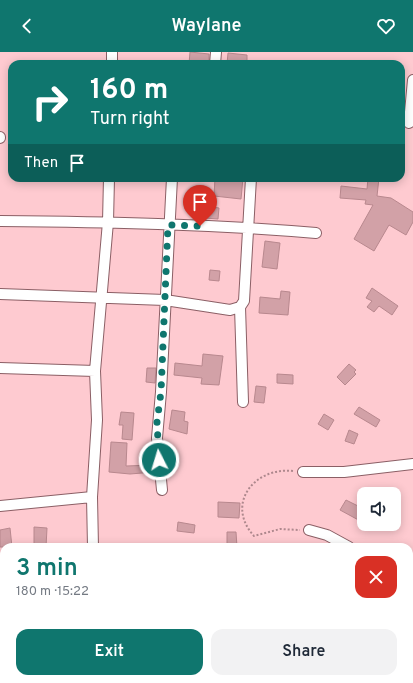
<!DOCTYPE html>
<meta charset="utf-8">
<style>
:root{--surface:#fff;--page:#f2f2f3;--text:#1f2937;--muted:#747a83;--accent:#0f766e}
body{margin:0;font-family:Overpass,sans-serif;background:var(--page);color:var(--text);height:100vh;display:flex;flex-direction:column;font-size:15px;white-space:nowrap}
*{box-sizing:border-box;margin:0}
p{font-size:13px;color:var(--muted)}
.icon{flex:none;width:22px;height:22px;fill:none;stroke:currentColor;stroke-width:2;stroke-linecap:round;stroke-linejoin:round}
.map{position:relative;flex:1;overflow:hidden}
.panel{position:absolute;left:0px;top:491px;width:413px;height:140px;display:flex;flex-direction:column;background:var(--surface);border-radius:12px 12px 0 0;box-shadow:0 2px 10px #0003}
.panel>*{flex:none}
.hud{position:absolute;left:8px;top:8px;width:397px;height:122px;border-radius:12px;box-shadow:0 2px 10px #0003;background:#0f766e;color:#fff;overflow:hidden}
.buttons{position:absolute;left:357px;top:435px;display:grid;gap:8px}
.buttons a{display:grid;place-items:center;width:44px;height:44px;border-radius:8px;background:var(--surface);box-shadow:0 2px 10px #0003;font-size:20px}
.pin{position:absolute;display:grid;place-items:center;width:34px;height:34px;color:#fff;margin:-41px -17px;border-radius:50% 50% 50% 0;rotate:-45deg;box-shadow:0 0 4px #0007}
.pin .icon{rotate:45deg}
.me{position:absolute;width:44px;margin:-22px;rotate:355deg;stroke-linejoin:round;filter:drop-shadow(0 0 3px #0008)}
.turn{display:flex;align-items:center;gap:14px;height:84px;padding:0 16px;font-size:18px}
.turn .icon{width:52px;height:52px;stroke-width:2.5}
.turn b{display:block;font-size:28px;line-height:34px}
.then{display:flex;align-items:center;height:38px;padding:0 16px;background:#0003;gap:8px;font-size:15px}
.round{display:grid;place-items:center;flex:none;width:42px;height:42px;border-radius:12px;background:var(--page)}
.overview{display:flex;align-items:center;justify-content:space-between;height:68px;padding:0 16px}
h1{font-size:24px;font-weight:600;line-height:30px;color:var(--accent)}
.action{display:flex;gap:8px;margin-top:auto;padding:8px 16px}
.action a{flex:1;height:46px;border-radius:12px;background:var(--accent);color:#fff;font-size:16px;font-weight:600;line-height:46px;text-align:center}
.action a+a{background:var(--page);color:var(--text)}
header{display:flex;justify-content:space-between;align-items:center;height:52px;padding:0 16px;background:var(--accent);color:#fff;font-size:18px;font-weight:600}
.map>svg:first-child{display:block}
.building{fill:#d2a1a7;stroke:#b8888e}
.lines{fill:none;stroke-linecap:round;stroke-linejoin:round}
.street-casing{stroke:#8b5f65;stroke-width:12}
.path{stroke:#ae888d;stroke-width:2;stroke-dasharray:2 2;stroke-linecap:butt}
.street{stroke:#fff;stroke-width:10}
.route{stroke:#0f766e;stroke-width:7;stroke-dasharray:0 12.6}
</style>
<header><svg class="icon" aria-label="back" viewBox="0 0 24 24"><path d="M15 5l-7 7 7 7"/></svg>Waylane<svg class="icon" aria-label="heart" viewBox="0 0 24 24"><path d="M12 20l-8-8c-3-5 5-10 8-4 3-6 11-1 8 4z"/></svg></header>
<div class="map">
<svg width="413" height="631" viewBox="0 0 413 631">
<rect width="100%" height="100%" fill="#fecad0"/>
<!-- building -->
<path class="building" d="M190,0L209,2V12H189Z
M228,1L247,3V12H227Z
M215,126H243L241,147L214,144Z
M368,126H379L377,144L391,146L413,160V170L406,183L389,173L374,199L354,187L373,153L365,152L366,148L340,146L341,134L367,137Z
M207,154L219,156L218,167L205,166Z
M265,189L280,191L277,217L262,215Z
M210,218L220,219L219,229L209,228Z
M372,236L398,254L392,263L379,254L374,260L367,255L372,249L366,246Z
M281,239L290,240L288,263L259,261L260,245L280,247Z
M203,302L223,304L219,333L201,332L202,326L174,323L175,311L202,314Z
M349,312L356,318L354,320L356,322L345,333L337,325Z
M147,316H156L155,331L146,330Z
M277,322L293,323V332L277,331Z
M256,334L266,335L264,351L254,350Z
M359,355L380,368L376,375L354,362Z
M172,358L185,360L184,369L188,370L187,382L169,377Z
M121,360L134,361L132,388L122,387L123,373H119Z
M324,362L334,368L328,378L318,372Z
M349,378L358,382L354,392L345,389Z
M111,390L127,391L126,414L153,413L154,420L130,422L109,420Z
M346,448L364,457V471L340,458Z
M218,450L240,451L239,466L218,465Z
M178,470L195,473L194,481L177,479Z
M34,475L47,476L46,495H34Z
M10,476L12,495H0V478Z
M227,480H236L237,495H227Z"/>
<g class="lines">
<defs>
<path id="street" d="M112,12V0
M215,12L216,0
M409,71L413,28
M0,86V85
M0,169C105,170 211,172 316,181
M0,242L165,248L230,258L240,255L244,249L251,126
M240,255L243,350
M0,316L95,319L108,170L109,126
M303,420H344L413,412
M162,438L157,386L161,340L172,126
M0,454L92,445
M309,478L327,483L349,495
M93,495L92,445L97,368L95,319
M409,543L413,540
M0,544L4,543
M37,631V627
M267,631V627
M356,631L359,627"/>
</defs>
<!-- street casing -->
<use href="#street" class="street-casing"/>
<!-- path -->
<path class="path" d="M293,419C254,415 225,452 254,484L280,477L300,478
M409,615H413"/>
<!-- street -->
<use href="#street" class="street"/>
</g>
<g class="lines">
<!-- route -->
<path class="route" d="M159,408L157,370L161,340L168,173L200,174"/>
</g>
</svg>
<div class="buttons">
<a><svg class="icon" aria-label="sound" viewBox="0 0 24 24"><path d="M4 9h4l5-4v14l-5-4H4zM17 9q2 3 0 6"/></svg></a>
</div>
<div class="pin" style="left:200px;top:174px;background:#d93025"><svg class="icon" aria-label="arrive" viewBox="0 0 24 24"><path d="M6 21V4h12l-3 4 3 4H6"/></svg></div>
<svg class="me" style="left:159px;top:408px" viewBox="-20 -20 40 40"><circle r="17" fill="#0f766e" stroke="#fff" stroke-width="3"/><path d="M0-11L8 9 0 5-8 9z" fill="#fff"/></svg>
<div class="hud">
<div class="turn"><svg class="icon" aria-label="right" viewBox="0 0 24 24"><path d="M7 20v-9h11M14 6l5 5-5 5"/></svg><div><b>160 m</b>Turn right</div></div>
<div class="then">Then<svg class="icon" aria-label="arrive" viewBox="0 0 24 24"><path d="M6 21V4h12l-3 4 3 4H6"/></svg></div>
</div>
<section class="panel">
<div class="overview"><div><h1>3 min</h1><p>180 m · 15:22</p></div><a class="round" style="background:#d93025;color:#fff"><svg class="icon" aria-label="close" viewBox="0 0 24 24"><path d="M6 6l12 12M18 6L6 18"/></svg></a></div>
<div class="action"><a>Exit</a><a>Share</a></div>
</section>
</div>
